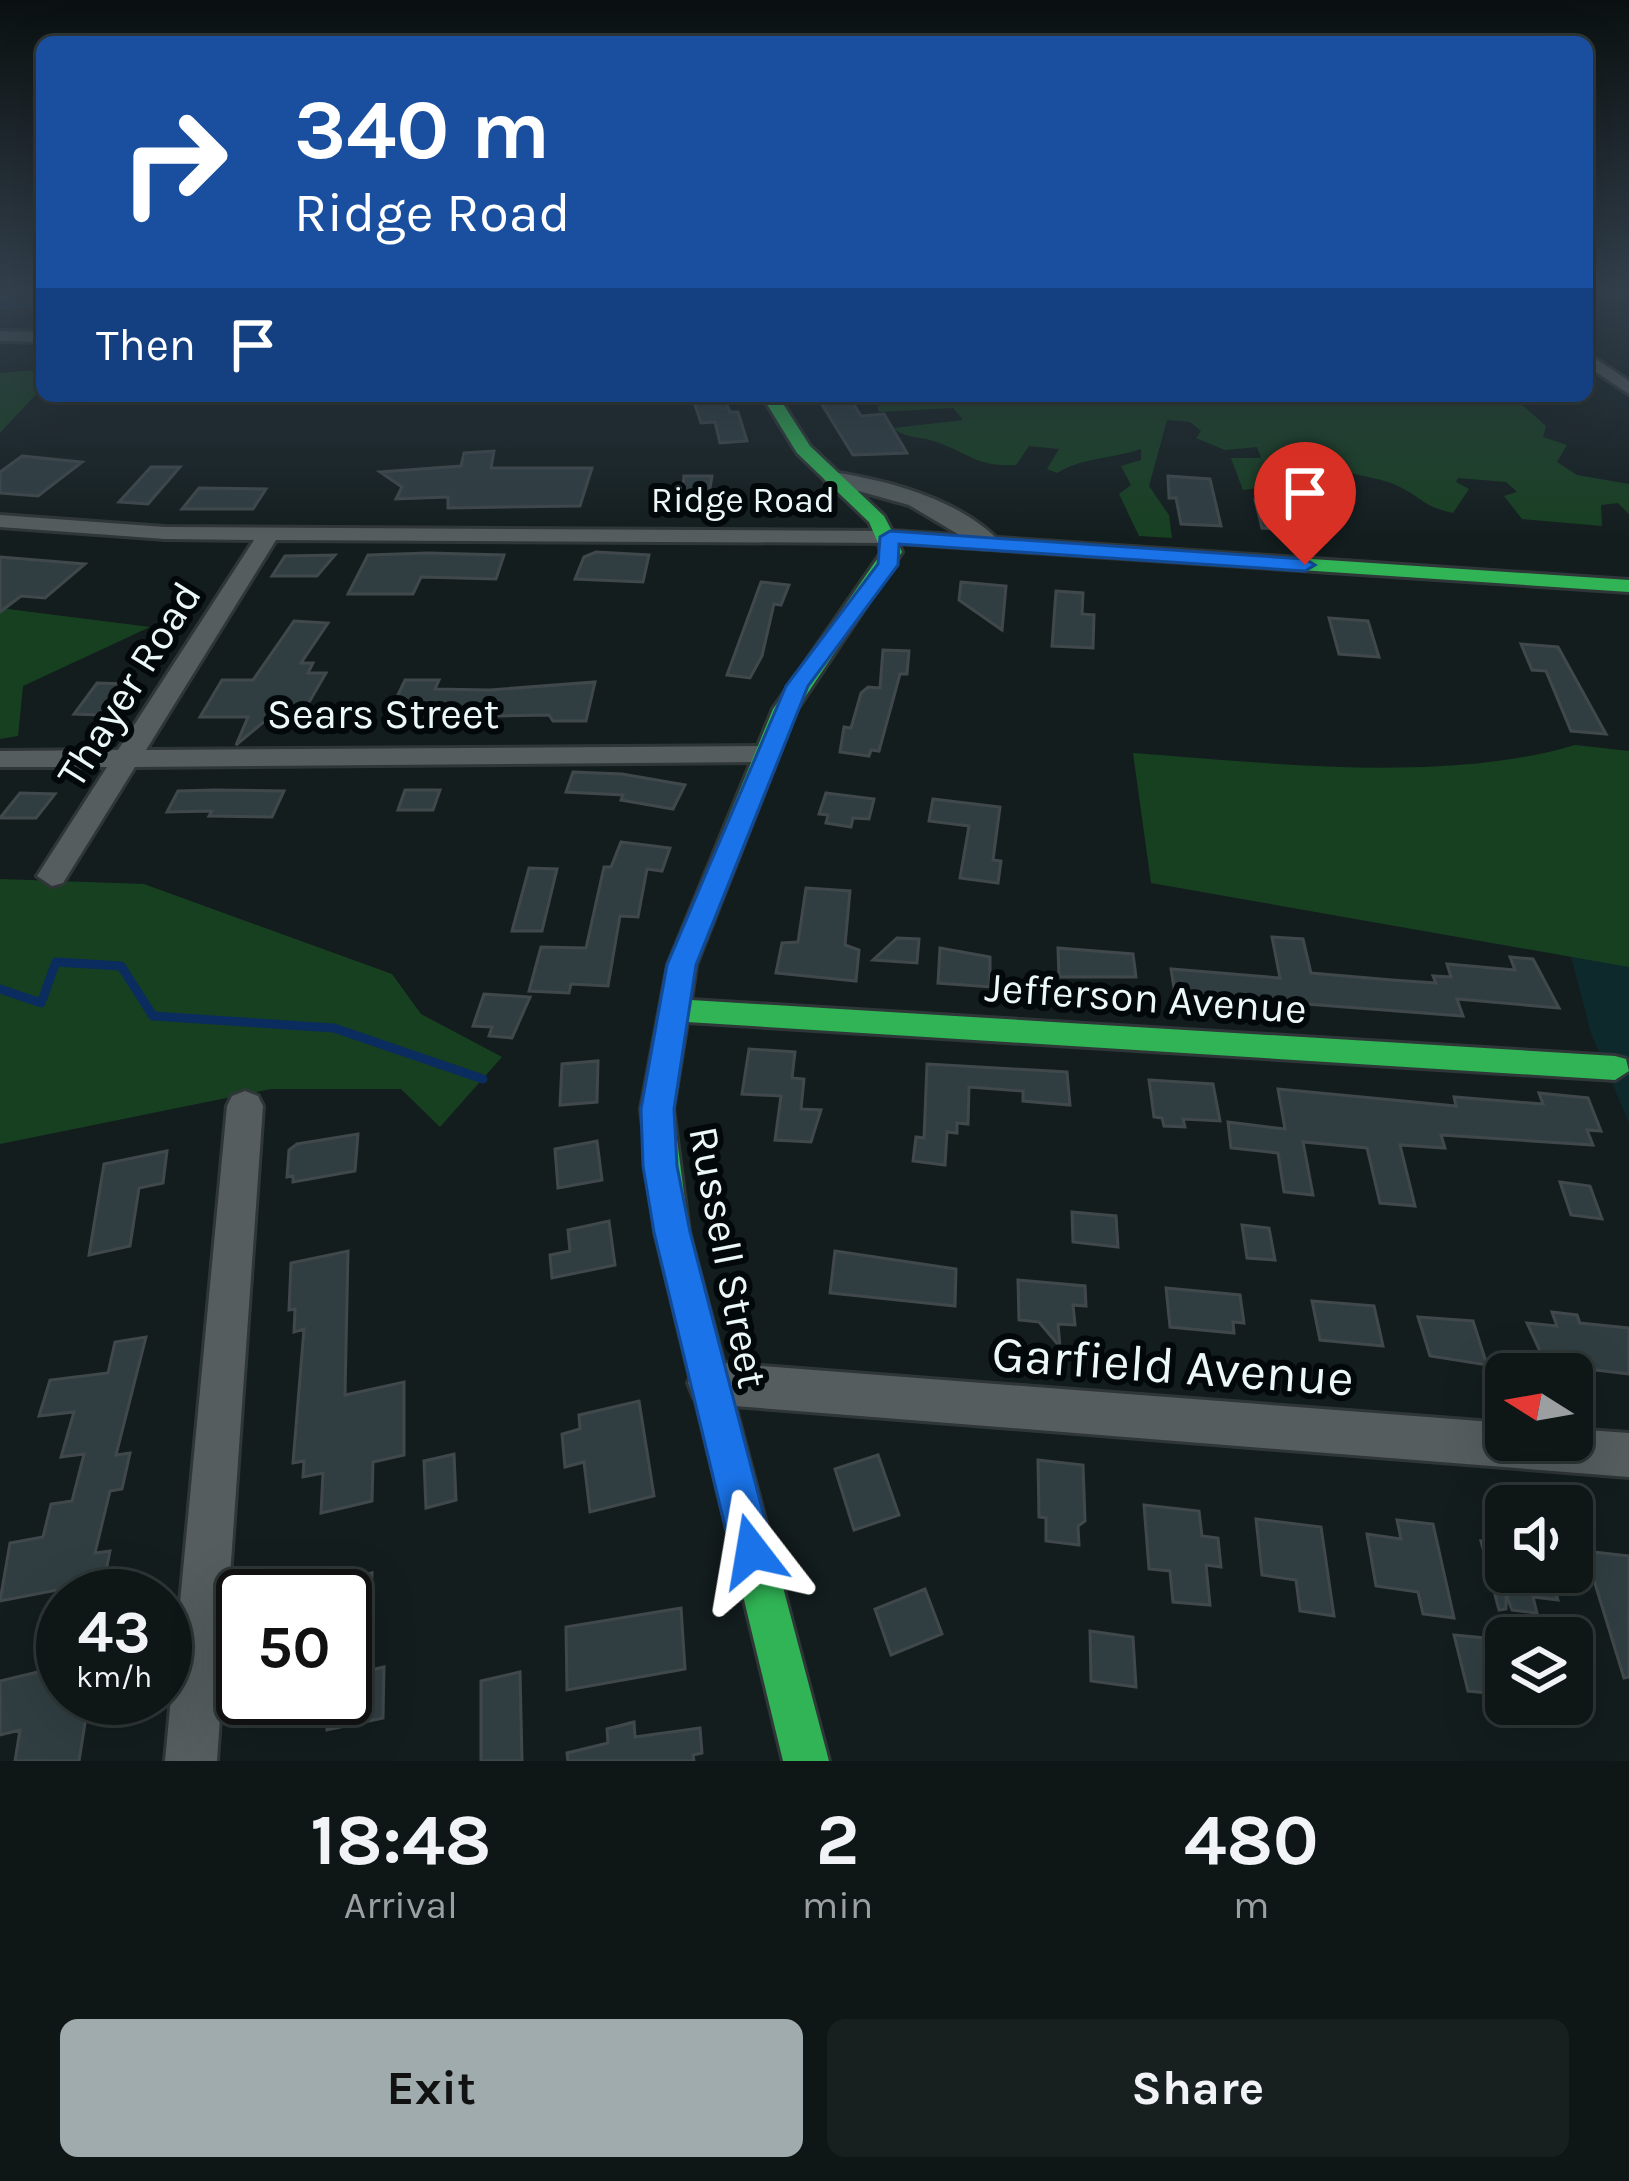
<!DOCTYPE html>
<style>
:root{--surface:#0e1616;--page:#171f1f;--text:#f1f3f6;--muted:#9b9fa1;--line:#2e3535;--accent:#9fabac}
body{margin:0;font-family:Karla,sans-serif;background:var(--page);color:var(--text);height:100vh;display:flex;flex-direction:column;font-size:45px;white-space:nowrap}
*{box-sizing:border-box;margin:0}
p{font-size:39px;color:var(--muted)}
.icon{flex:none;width:66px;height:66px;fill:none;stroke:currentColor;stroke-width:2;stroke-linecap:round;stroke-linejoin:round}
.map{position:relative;height:1761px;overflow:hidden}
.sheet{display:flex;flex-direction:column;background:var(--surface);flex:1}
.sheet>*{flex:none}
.guide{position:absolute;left:36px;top:36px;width:1557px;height:366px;border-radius:18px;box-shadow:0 12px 48px #0002,0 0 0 3px var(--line);background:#1a4fa0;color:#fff;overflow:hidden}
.needle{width:78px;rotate:281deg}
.fabs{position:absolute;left:1485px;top:1353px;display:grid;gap:24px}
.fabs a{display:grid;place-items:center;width:108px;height:108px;border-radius:18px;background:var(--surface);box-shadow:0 12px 48px #0002,0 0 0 3px var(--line);font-size:60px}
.speed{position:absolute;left:36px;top:1569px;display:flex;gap:24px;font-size:60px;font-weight:700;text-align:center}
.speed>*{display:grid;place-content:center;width:156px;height:156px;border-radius:50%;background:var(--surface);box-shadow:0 12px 48px #0002,0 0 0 3px var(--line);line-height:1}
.speed small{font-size:30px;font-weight:400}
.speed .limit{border:6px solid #111;border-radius:18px;background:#fff;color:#111}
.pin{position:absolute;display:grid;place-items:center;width:102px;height:102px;color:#fff;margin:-123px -51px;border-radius:50% 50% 50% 0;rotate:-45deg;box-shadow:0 0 12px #0007}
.pin .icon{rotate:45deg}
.me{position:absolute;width:132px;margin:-66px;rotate:346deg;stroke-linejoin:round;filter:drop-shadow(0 0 9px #0008)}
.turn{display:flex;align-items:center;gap:42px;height:252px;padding:0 60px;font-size:54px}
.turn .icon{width:156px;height:156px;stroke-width:2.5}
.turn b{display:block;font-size:84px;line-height:102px}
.then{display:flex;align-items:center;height:114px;padding:0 60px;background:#0003;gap:24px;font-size:45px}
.eta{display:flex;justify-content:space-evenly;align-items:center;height:204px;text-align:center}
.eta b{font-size:72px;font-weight:700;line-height:84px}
.primary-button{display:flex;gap:24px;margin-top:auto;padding:24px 60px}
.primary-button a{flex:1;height:138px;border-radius:18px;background:var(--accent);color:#111;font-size:48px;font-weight:700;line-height:138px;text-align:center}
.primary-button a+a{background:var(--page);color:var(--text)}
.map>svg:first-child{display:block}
.built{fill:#0e292c}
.green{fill:#174021}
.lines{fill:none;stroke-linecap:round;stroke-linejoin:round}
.stream{stroke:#0b2c5e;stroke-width:9}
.river{fill:#0b2c5e;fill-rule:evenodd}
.building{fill:#303e42;stroke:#40484b;stroke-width:3}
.street-casing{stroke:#2f3637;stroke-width:6}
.fast-casing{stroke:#2f3637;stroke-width:6}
.street{fill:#555d5e;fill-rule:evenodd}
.fast{fill:#30b455;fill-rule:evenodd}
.route{fill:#1a73e8;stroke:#114b97;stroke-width:3}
.labels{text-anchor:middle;stroke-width:12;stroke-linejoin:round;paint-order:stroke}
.far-street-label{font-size:36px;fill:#ebf7f8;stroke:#03090a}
.street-label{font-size:42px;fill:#ebf7f8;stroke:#03090a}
.near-street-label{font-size:51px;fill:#ebf7f8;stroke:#03090a}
</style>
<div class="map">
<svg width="1629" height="1761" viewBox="0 0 1629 1761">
<rect width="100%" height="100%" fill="#131d1e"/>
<!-- built -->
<path class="built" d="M1570,953L1629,967V1123L1591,1033Z"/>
<!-- green -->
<path class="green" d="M35,370L42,373V388L0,433V373Z
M926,396H1512L1546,426L1543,437L1567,445L1557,462L1577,475L1629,484V514L1618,503L1601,505L1602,526L1522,519L1504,496L1517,492L1506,482L1458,478L1456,482L1469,489L1453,513C1422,506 1424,499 1400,487C1372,473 1339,478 1316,454L1320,449L1284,451L1273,467L1272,486L1243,490L1231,458H1261L1257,447L1225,450L1196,438L1201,431L1190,422L1167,420L1149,486L1169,515L1172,538L1139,536L1119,494L1131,485L1121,466L1141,460V449C1112,459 1083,457 1057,473L1047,469L1059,449L1029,446L1016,465C976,468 963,449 930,440C915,436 906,438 893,428L963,420L953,408L879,412L877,406Z
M0,608L150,627L23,686L18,736L0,739Z
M1575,745L1629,751V967L1151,883L1133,753C1270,763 1444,784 1575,745Z
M0,879L144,884L392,974L421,1014L502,1057L440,1127L401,1089H271L0,1144Z"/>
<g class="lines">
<!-- stream -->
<path class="stream" d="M0,989L41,1003L56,962L121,966L153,1016L334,1028L483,1079"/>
<!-- river -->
<path class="river" d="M42,292V308L0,310V294Z"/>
</g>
<!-- building -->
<path class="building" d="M692,396H723L730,412H738L747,441L720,443L715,422L701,423Z
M851,400L861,416L884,414L907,453L853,455L821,403Z
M494,451L491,468H592L580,506L448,508V497L396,499L402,487L380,472L461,466L464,453Z
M22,456L82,462L38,496L0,493V472Z
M151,467H180L148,504L119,502Z
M684,476H712L707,506H681Z
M1168,476L1210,479L1221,526L1181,524L1176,498H1169Z
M199,488L266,489L253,509H182Z
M1255,500L1279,501L1287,530L1262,528Z
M596,552L649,555L643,582L575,579L584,557Z
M335,555L317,576H272L285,556Z
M368,555L428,553L504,555L496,579L421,577L413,594H348Z
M0,557L85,564L45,598L21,596L0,612Z
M761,582L789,585L781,605L774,604L762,656L750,678L727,675Z
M961,582L1006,586L1002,630L959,600Z
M1056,591L1083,593L1082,614L1094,615L1093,648L1052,646Z
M1329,618L1368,621L1379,657L1339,654Z
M294,621L328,623L301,663H313L308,673H326L301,716L272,715L236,745L248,717H200L222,680H253Z
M1521,644L1558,647L1606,734L1571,731L1546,671L1532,670Z
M883,650L909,651L907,674H900L879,751L871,750L869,756L840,752L844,727L851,728L861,693L868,687L880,688Z
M405,680H439L435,689L490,690L595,682L586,721H553L549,715L387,718Z
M97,683L125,684L102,715L74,714Z
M573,772L622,774L685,785L673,809L621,800L623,795L566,792Z
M405,790H440L433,810H398Z
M178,791L214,790L284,791L272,817L209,816L212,811L167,812Z
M20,793L55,794L36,818H0Z
M826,793L874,799L869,819L853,818L851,827L826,823L828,815L819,814Z
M933,799L1000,807L993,860L1001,861L998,883L960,878L969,826L929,821Z
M621,842L670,848L662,871L647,869L638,917L620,916L608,986L571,984L569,993L529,991L541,947L586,948L604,867H611Z
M529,868L557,869L542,931H512Z
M806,888L850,891L845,945L859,950L856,981L776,973L782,943L798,942Z
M1272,937L1303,939L1311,973L1392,980L1436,983L1433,976L1451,977L1447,964L1515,970L1510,957L1533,959L1559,1008L1457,999L1463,1016L1175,994L1171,969L1280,978Z
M897,938L919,939L917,963L873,960Z
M940,948L990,957V987L938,983Z
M1058,948L1133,954L1136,977H1059Z
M484,994L530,997L512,1038L489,1036L492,1027L473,1026Z
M749,1049L795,1052L792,1078L804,1079L801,1109L821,1110L811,1142L775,1140L781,1096L742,1094Z
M598,1061L597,1102L560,1105L562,1064Z
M927,1064L1067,1072L1070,1105L1023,1101V1091L969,1087L968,1124L957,1123V1133L947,1132L945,1165L913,1161L916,1137L924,1138Z
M1149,1080L1213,1084L1220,1121L1183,1119L1185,1127L1164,1126L1162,1118L1154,1117Z
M1278,1089L1456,1106L1454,1097L1543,1104L1539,1093L1588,1098L1601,1131L1587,1130L1593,1145L1441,1135L1445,1148L1400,1145L1415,1206L1380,1203L1367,1148L1303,1142L1313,1195L1284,1192L1278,1153L1231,1148L1228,1122L1285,1129Z
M358,1134L355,1171L293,1182V1176L287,1177L289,1150L297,1144Z
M597,1141L602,1180L558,1188L555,1149Z
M167,1151L163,1183L139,1188L130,1246L89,1255L104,1164Z
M1560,1182L1590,1186L1602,1219L1571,1215Z
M1072,1212L1116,1216L1118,1247L1073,1242Z
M609,1221L615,1265L552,1278L550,1255L570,1251L568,1230Z
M1242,1225L1269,1228L1275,1260L1247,1258Z
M348,1251L345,1395L404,1382V1455L373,1462L372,1501L321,1513L323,1473L303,1477L304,1461L293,1463L304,1329L294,1332L295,1309L289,1310L291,1263Z
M835,1251L956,1269L955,1306L830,1293Z
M1018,1280L1085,1286L1086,1306L1073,1305L1075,1325L1058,1324L1060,1347L1039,1322L1019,1320Z
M1166,1288L1240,1295L1244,1323L1233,1322L1234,1333L1170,1327Z
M1312,1301L1374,1306L1383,1346L1320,1340Z
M1552,1312L1577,1315L1580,1323L1629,1328V1374L1546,1364L1527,1323L1557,1326Z
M1418,1317L1473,1321L1487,1365L1430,1356Z
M146,1337L116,1455L130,1453L122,1489L110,1491L95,1553L110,1551L104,1581L0,1601L10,1543L43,1537L51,1504L72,1501L84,1454L61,1457L74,1412L39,1416L50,1380L108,1373L115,1342Z
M639,1401L654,1496L590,1512L584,1462L565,1467L562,1434L580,1429L579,1415Z
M454,1454L456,1500L426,1508L424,1461Z
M878,1455L899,1515L854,1530L835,1469Z
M1038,1460L1083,1465L1085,1521L1078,1526L1079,1545L1046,1541V1518L1039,1517Z
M1144,1505L1199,1511L1202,1536L1218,1538L1221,1567L1206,1565L1210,1605L1173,1602L1170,1571L1149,1569Z
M1256,1519L1321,1527L1334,1616L1300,1611L1296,1580L1262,1575Z
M1397,1520L1433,1524L1454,1618L1423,1614L1418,1592L1376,1586L1367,1534L1401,1539Z
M1481,1541L1506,1544V1572H1549L1558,1600L1533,1597L1537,1613L1512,1610L1506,1594V1609L1499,1610Z
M1585,1551L1629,1556V1677L1624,1678Z
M372,1573L367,1671L384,1667L383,1718L327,1730L328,1698H345V1579Z
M925,1589L942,1634L891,1655L875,1609Z
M681,1608L685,1669L567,1690L566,1627Z
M1090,1631L1133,1637L1136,1687L1091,1681Z
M1454,1635L1485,1638L1499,1694L1468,1691Z
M63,1666V1698H89L79,1761H15L20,1730L0,1735V1681Z
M520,1672L522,1761H481V1681Z
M634,1722L635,1737L700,1728L702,1753L693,1755L694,1761H568L567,1753L608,1743L607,1729Z"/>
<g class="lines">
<defs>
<path id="street" d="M0,331L42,332V342L0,341Z
M1587,353L1629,381V394L1587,366Z
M833,472C890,481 962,500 1002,544L983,549L909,505L826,482L823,478Z
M0,515L165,527L890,531L901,537L890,543L276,540L146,750L766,746L779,754L766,762L135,767L63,883L52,886L37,876L107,767H0V751L118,750L254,540L165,539L0,527Z
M245,1091L258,1096L263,1106L217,1761H165L227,1106L232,1096Z
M709,1362L1506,1423V1440H1572V1429L1629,1433V1477L709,1404L694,1398L688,1383L694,1368Z"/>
<path id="fast" d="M762,396H778L810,446L884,516L892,531L1629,580V592L898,543L902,552L797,709L696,965L691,1000L1615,1056L1626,1059L1629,1071L1615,1080L687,1022L673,1109L689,1232L829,1761H783L655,1232L641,1109L668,965L773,709L882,552L869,522L797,453Z"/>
</defs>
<!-- street casing -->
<use href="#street" class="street-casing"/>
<!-- fast casing -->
<use href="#fast" class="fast-casing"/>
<!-- street -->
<use href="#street" class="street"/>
<!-- fast -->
<use href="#fast" class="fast"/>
</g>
<!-- sky -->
<linearGradient id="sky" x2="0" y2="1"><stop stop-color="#0a1010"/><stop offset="0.54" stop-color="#33404c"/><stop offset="1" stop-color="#33404c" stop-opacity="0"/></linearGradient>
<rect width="1629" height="539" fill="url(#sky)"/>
<!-- route -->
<path class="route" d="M890,531L1305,559L1315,565L1305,571L899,544L898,565L808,686L696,965L674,1109L677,1166L690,1232L773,1551L767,1566L752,1572L737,1566L731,1551L654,1232L643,1166L641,1109L667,965L786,686L878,564L880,537Z"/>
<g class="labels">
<!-- far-street labels -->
<g class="far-street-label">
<text x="743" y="512">Ridge Road</text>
</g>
<!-- street labels -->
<g class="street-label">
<text transform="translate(128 684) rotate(-58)" y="15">Thayer Road</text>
<text x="383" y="728">Sears Street</text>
<text transform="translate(1146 997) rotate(4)" y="15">Jefferson Avenue</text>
<text transform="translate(729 1257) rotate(79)" y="15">Russell Street</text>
</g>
<!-- near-street labels -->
<g class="near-street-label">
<text transform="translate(1173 1365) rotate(4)" y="18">Garfield Avenue</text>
</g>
</g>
</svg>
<div class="fabs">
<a><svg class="needle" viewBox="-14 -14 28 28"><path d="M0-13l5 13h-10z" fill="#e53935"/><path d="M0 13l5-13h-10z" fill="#9b9fa1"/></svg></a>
<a><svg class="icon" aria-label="sound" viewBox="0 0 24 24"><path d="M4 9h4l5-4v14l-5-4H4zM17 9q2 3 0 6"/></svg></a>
<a><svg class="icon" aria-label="layers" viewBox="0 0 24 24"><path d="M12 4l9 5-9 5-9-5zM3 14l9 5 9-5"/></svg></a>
</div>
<div class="speed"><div>43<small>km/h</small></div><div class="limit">50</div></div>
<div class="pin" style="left:1305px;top:565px;background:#d93025"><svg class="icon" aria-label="arrive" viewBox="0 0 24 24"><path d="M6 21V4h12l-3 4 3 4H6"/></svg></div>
<svg class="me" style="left:752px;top:1551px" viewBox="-20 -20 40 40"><path d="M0-17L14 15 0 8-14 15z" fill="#1a73e8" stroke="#fff" stroke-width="4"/></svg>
<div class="guide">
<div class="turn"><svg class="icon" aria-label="right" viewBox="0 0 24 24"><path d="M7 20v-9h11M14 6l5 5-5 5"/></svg><div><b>340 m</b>Ridge Road</div></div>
<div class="then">Then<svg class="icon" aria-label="arrive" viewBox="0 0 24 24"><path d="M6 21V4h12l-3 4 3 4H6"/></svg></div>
</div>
</div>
<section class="sheet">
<div class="eta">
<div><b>18:48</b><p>Arrival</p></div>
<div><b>2</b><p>min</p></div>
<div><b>480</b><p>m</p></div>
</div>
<div class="primary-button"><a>Exit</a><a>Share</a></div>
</section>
